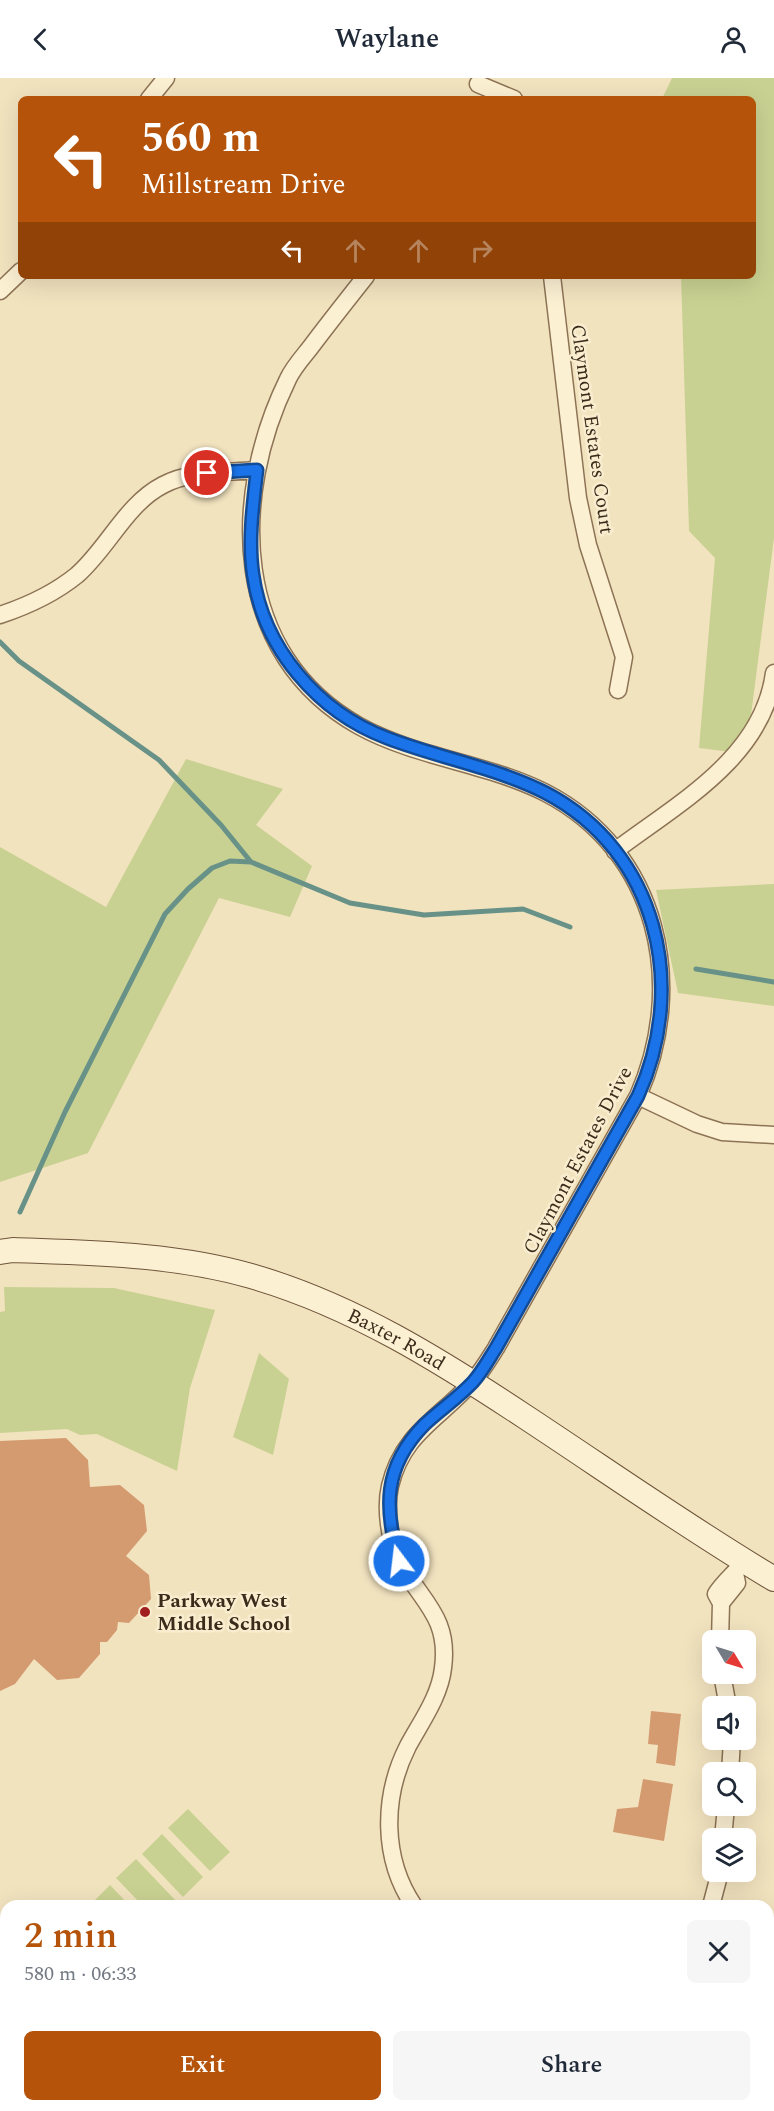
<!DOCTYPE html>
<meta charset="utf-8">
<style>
:root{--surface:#fff;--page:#f6f6f7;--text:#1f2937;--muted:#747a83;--accent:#b45309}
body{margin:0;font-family:Spectral,serif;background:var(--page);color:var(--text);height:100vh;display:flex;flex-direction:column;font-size:22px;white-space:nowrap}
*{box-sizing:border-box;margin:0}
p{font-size:20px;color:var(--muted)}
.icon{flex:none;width:33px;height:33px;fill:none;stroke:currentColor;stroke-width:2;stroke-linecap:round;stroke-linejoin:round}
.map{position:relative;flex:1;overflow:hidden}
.sheet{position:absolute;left:0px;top:1822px;width:774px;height:212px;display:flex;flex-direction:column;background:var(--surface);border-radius:18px 18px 0 0;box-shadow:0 6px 24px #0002}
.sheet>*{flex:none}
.hud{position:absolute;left:18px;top:18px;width:738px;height:183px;border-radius:9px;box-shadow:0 6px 24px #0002;background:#b45309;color:#fff;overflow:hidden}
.needle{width:39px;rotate:128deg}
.controls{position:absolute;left:702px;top:1552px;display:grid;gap:12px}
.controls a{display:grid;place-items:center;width:54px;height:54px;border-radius:9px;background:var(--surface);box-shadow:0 6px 24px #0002;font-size:30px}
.pin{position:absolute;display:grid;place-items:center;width:51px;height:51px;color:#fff;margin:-26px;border:3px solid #fff;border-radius:50%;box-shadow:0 2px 6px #0007}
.me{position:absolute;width:66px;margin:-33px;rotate:345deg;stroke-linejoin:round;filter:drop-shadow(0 0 4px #0008)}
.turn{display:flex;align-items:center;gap:21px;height:126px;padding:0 24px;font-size:27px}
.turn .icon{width:78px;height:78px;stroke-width:2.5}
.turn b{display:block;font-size:42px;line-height:51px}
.lanes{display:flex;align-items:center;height:57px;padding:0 24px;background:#0003;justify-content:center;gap:30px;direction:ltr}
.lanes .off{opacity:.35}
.round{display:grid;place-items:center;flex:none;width:63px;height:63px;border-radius:9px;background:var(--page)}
.overview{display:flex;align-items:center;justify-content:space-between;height:102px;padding:0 24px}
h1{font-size:36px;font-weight:600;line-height:45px;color:var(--accent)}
.action{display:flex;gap:12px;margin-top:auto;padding:12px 24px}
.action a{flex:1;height:69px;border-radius:9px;background:var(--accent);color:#fff;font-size:24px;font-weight:600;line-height:69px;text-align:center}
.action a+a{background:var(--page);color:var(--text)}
header{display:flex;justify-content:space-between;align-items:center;height:78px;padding:0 24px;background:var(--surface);font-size:27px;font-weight:600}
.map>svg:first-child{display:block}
.green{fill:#c9d192}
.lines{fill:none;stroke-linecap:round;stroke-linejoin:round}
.stream{stroke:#689288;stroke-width:5}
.building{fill:#d49b71}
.minor-casing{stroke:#8d7355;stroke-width:19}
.secondary-casing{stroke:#6e5439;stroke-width:26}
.minor{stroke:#fcf0d3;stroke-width:16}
.secondary{stroke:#fcf0d3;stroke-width:24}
.route-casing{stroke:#114b97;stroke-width:15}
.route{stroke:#1a73e8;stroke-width:10}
.poi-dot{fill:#a21f1f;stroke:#f9edcf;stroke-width:2}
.labels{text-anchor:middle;stroke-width:5;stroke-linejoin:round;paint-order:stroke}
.street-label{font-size:20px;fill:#3b2b1b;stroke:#f9edcf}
.poi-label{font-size:20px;font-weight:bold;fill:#3b2b1b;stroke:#f9edcf;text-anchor:start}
</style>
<header><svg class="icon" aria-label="back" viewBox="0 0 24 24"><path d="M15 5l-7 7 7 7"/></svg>Waylane<svg class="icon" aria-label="person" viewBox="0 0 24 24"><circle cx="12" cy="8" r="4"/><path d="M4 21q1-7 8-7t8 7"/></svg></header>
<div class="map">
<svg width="774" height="2033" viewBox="0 0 774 2033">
<rect width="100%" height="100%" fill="#f2e3bf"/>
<!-- green -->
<path class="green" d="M672,0H774V460L751,637L739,675L699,670L715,480L689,453L681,198H753V21H662Z
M186,681L283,711L256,747L312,788L290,839L219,820L88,1075L0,1104V769L106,829Z
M774,806V928L678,915L656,812Z
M4,1209L114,1210L215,1232L190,1310L177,1393L97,1356L80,1357L67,1351L0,1355V1234L5,1233Z
M259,1275L289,1301L273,1377L233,1359Z
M188,1731L230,1774L210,1793L168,1750Z
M162,1756L203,1799L183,1819L142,1776Z
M136,1781L178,1825L174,1828H143L116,1800Z
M110,1807L130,1828H92L90,1827Z"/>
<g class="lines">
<!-- stream -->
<path class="stream" d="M0,564L19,583L159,682L221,747L251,784
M696,891L774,904
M20,1134L65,1034L165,836L188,811L212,790L230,783L251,784L350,825L424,837L523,831L570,849"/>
</g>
<!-- building -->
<path class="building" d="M66,1360L88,1382L90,1409L120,1407L144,1427L147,1453L126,1478L149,1497L151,1521L129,1545L118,1544L117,1552L107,1564H100V1576L79,1600L57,1602L34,1581L15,1606L0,1613V1363Z
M651,1633L681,1636L675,1688L656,1685L658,1667L648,1666Z
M643,1701L673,1706L664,1763L613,1754L617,1731L638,1729Z"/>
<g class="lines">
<defs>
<path id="minor" d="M478,6L514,21
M149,21L166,0
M366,198C347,222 328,246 310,270C302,280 293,290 288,301C230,419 231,576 359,648C417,680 487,685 546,715C659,774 687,907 638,1018L496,1270C489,1281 482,1293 473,1303C440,1341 403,1354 390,1408C385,1429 389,1464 400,1484C420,1523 450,1538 443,1590C440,1618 421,1644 408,1668C382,1719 382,1781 414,1828
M552,198L578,420L588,467L624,579L618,612
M0,213L21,193
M0,537C27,528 55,515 77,497C108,470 126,426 163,407C192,392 225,395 257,392
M615,773C677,726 763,680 774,595
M638,1018L697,1046L722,1054L774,1057
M721,1525L737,1505L735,1495
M720,1563L721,1525L716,1516C724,1503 735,1496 744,1483
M722,1596L728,1629
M730,1695L732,1662
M723,1761L726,1728
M711,1828L720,1794
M365,2028V2033
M663,2028L664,2033"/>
<g id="secondary">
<path id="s1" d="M0,1174L13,1172C91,1175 175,1176 251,1198C352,1227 441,1283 527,1340C609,1394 690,1451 774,1501"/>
</g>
</defs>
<!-- minor casing -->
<use href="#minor" class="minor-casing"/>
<!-- secondary casing -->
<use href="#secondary" class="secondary-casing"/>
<!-- minor -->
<use href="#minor" class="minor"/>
<!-- secondary -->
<use href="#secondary" class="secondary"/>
</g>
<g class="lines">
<defs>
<path id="route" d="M207,395L257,392C253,426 248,462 253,496C263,570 318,634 387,660C439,680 497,690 546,715C658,774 688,908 638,1018L496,1270C489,1281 482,1294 473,1304C458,1320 440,1332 424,1347C383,1389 384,1430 399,1483"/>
</defs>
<!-- route casing -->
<use href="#route" class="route-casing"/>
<!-- route -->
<use href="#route" class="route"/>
</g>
<!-- markers -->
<circle class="poi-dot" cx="145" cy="1534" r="6"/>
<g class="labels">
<!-- street labels -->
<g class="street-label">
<text transform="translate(593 351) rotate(82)" y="7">Claymont Estates Court</text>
<text transform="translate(577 1082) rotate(-62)" y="7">Claymont Estates Drive</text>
<text dy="7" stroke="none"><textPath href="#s1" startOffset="412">Baxter Road</textPath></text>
</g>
<!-- poi labels -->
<g class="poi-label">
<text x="157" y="1529">Parkway West<tspan x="157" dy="23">Middle School</tspan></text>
</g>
</g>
</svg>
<div class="controls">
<a><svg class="needle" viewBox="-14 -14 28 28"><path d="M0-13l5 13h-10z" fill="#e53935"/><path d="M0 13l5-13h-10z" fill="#747a83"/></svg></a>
<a><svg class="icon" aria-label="sound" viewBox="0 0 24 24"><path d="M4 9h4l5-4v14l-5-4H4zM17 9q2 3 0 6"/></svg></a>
<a><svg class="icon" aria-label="search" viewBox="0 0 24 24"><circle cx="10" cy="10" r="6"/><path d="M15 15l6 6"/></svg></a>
<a><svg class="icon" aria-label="layers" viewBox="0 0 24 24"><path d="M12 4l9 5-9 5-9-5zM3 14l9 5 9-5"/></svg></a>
</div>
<div class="pin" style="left:207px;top:395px;background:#d93025"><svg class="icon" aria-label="arrive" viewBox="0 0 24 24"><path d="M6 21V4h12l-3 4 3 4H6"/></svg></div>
<svg class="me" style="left:399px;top:1483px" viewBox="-20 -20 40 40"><circle r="17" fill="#1a73e8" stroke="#fff" stroke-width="3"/><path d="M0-11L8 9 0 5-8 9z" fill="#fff"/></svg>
<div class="hud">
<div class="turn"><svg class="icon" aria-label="left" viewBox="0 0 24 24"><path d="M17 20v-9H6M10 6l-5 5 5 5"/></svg><div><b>560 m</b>Millstream Drive</div></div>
<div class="lanes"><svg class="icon" aria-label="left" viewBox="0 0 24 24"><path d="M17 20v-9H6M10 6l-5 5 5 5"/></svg><svg class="icon off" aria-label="ahead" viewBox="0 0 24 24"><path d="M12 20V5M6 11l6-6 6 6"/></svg><svg class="icon off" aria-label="ahead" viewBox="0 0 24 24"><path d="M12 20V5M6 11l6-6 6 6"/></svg><svg class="icon off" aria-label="right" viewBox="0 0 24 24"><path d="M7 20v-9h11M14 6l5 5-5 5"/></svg></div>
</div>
<section class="sheet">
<div class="overview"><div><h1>2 min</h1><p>580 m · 06:33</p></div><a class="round"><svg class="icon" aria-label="close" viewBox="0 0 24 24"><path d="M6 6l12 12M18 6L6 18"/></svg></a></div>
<div class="action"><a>Exit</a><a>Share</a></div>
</section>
</div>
